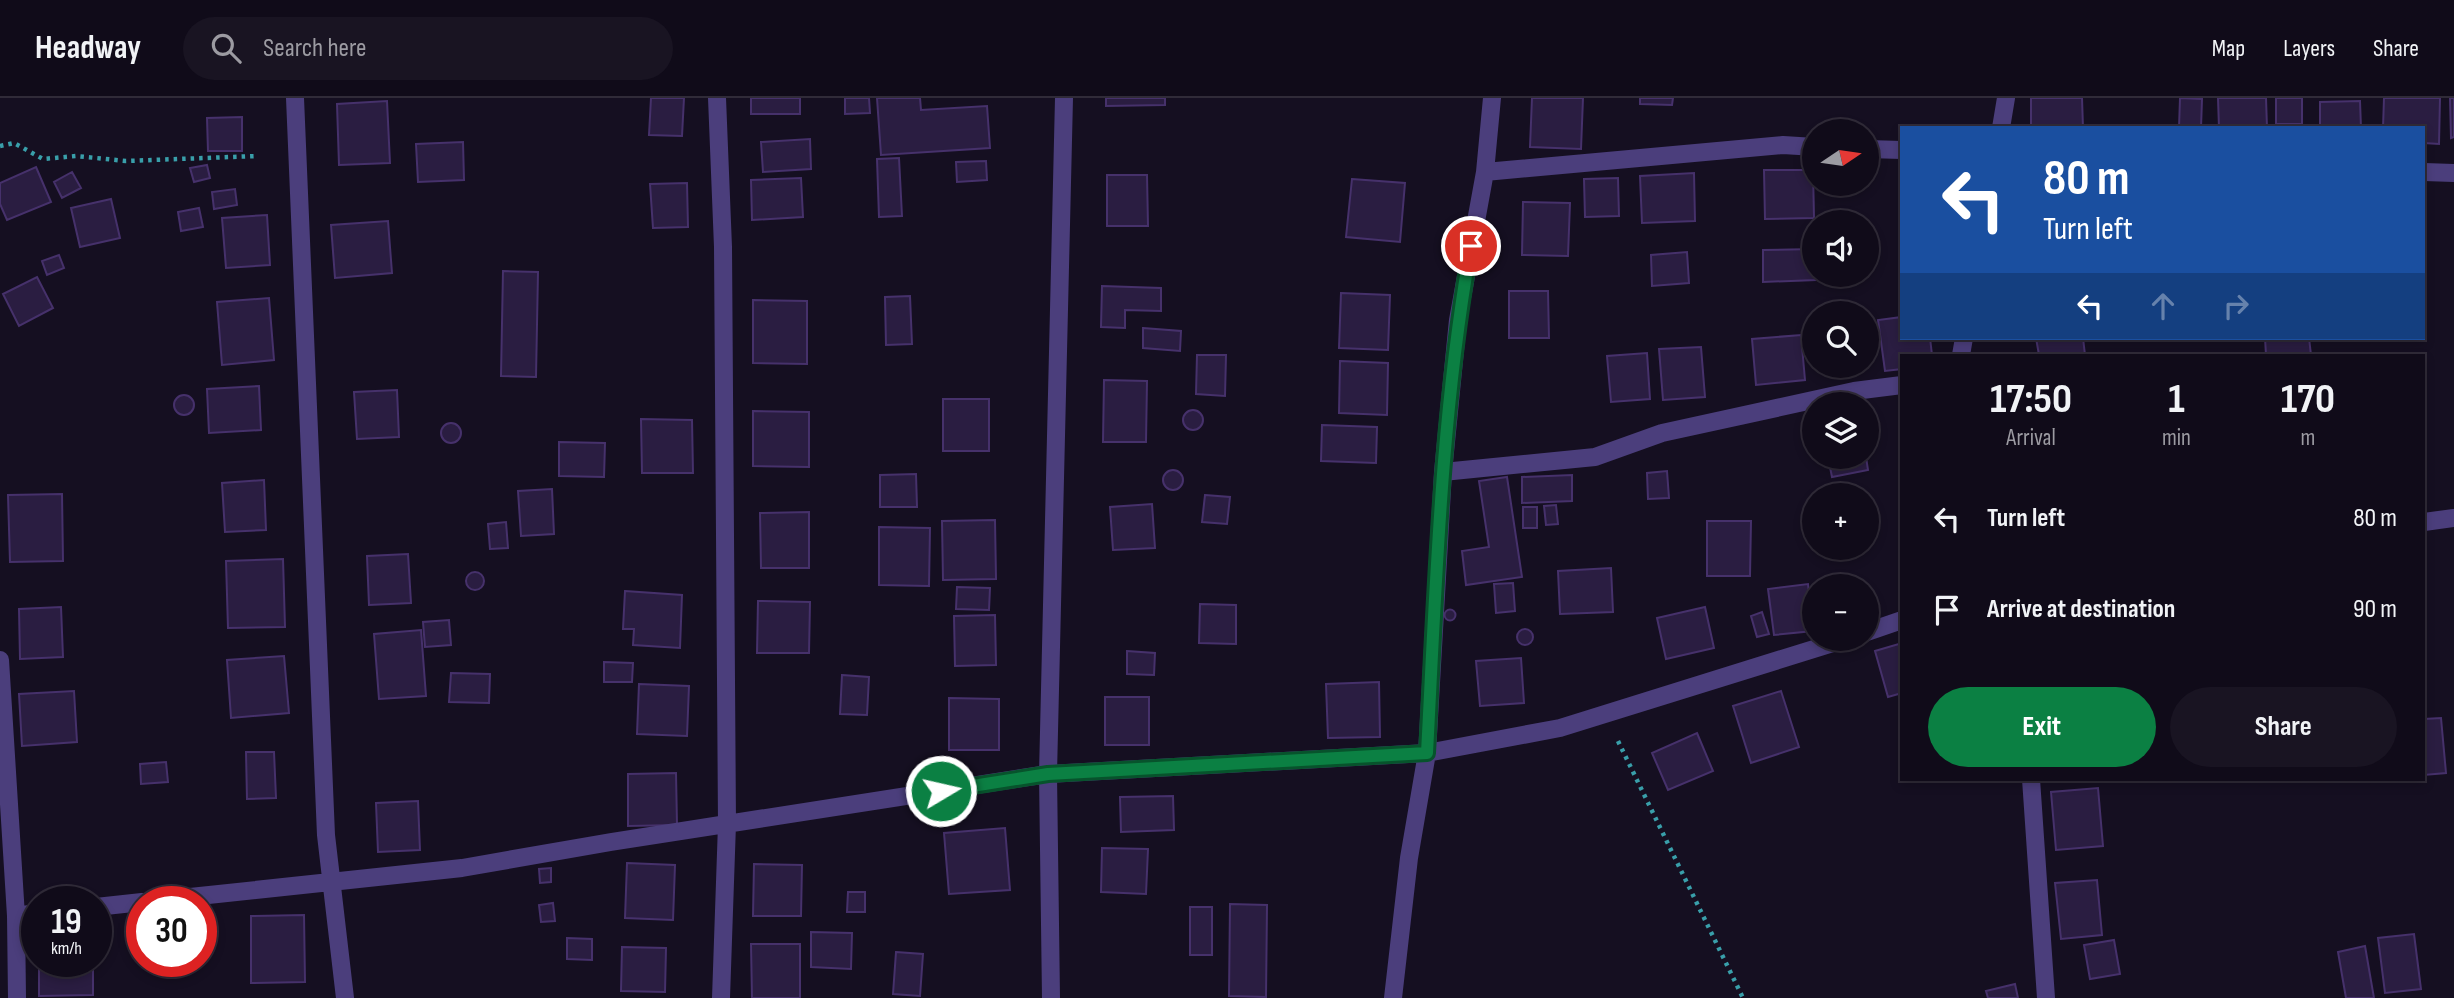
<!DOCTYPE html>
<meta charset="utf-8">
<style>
:root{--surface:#100b19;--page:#191422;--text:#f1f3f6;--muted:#9c9ba2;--line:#302b38;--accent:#0b8043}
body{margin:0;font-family:"Sofia Sans Condensed",sans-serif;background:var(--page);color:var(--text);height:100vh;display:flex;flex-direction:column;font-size:26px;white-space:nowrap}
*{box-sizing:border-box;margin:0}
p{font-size:23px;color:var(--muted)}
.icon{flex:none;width:38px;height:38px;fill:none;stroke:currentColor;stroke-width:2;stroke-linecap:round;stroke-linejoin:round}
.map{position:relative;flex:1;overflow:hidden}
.panel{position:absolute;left:1900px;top:256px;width:525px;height:427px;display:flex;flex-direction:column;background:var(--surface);border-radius:0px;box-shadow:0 4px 10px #0003,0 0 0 2px var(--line)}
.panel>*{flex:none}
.top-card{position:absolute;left:1900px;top:28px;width:525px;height:214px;border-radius:0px;box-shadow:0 4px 10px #0003,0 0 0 2px var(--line);background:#1a4fa0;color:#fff;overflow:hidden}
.needle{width:46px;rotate:77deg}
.tools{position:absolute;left:1802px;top:21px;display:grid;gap:14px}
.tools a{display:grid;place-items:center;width:77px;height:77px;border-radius:50%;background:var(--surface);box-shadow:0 4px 10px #0003,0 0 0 2px var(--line);font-size:35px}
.speed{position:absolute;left:21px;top:788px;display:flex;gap:14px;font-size:35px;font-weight:700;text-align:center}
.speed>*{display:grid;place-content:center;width:91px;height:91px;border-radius:50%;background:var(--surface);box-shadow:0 4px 10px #0003,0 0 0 2px var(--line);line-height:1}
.speed small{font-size:18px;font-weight:400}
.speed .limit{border:10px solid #d22;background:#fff;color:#111}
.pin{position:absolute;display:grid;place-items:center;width:60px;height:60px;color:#fff;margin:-30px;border:4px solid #fff;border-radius:50%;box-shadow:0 2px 7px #0007}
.me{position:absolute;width:77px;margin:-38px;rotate:81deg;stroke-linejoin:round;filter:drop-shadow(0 0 5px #0008)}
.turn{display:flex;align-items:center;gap:24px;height:147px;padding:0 28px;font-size:32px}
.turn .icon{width:91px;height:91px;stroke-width:2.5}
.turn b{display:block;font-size:49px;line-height:60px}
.lanes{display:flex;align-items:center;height:66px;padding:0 28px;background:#0003;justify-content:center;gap:35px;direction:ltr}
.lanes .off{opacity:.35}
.eta{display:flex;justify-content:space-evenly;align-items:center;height:119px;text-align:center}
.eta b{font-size:42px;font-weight:700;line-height:49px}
.button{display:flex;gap:14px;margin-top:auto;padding:14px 28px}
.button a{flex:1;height:80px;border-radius:42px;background:var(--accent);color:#fff;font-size:28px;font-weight:700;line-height:80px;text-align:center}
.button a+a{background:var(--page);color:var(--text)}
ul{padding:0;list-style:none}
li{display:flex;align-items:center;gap:21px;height:91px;padding:0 28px}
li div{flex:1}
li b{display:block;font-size:26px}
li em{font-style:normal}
header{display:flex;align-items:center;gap:42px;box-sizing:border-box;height:98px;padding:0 35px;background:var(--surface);border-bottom:2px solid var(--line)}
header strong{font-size:33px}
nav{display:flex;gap:38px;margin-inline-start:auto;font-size:24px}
.search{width:490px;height:63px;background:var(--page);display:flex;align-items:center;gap:18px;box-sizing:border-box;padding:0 24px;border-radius:38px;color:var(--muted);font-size:26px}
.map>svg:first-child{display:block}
.building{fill:#2a1d41;stroke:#46316b;stroke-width:2}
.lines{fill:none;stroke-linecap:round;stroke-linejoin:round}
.path{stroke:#399faa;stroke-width:4.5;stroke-dasharray:3.5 5;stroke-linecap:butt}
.street{stroke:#4b3e7c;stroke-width:18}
.route-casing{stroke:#07532c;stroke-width:18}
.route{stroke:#0b8043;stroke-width:12}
</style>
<header>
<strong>Headway</strong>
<div class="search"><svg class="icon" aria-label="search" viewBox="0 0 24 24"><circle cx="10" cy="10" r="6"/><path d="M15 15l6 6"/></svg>Search here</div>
<nav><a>Map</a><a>Layers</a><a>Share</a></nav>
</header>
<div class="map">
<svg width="2454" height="900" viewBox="0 0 2454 900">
<rect width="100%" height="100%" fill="#150f21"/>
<!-- building -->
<path class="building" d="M651,0H684L682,38L649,37Z
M751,0H800V16H751Z
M845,0H869L870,15L845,16Z
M877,0H920L921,12L987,8L990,50L881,57Z
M1106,0H1165V7L1106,8Z
M1532,0H1583L1581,51L1530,49Z
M1640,0H1673L1672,7L1640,6Z
M2031,0H2082L2083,30H2031Z
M2180,0L2202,1L2201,30H2179Z
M2218,0H2266L2267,30H2219Z
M2276,0H2302V26H2276Z
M2384,0H2440L2439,46L2424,45V30H2383Z
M2450,0H2454V39L2451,40Z
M387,3L390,65L339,67L337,6Z
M2360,3L2361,30H2320V4Z
M242,19V53H208L207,20Z
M810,41L811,71L763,74L761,44Z
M463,44L464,82L418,84L416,46Z
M899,60L902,118L879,119L877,61Z
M986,63L987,82L957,84L956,64Z
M207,67L210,80L194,84L190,70Z
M36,69L51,104L7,122L0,106V85Z
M1764,72H1813L1814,120L1765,121Z
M72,74L81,90L62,100L54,84Z
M1694,75L1695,123L1642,125L1640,78Z
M1107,77H1147L1148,128H1107Z
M801,80L803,119L752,122L751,82Z
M1618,80L1619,118L1585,119L1584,81Z
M1352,81L1405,85L1400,144L1346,139Z
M687,85L688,129L653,130L650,86Z
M235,91L237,107L214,111L212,94Z
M111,101L120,140L80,149L71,110Z
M1523,104L1570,105L1568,158L1522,157Z
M199,110L203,129L181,133L178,114Z
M267,117L270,167L226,170L222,120Z
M388,123L392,175L335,180L331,127Z
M1815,151L1816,182L1763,184V152Z
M1687,154L1689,185L1652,188L1651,157Z
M59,157L64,170L47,177L42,163Z
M503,173L538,174L536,279L501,278Z
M37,179L53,210L19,228L3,196Z
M1102,188L1161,190V213L1125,212V230L1101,229Z
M1509,193H1548L1549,240H1509Z
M1341,195L1390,197L1388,252L1339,250Z
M910,198L912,246L886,247L885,199Z
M269,200L274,262L222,267L217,204Z
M753,202L807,203V266L753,265Z
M1902,219V240H1930L1932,257H1902V271L1885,273L1878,222Z
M1143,230L1181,233L1180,253L1143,250Z
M1801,237L1805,282L1756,287L1752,241Z
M2036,240H2083L2085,257H2039Z
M2265,240H2309L2311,257H2266Z
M1701,249L1705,299L1663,302L1659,251Z
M1647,255L1650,301L1611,304L1607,258Z
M1197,257H1226L1225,298L1196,296Z
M1340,263L1388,265L1387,317L1339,315Z
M1104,282L1147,283L1146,344H1103Z
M259,288L261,332L209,335L207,291Z
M397,292L399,339L357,341L354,294Z
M174 307a10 10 0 1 1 20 0a10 10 0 1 1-20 0Z
M943,301H989V353H943Z
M1183 322a10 10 0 1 1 20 0a10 10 0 1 1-20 0Z
M753,313L809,314V369L753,368Z
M641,321L692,322L693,375H642Z
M441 335a10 10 0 1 1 20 0a10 10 0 1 1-20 0Z
M1322,327L1377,329L1376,365L1321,363Z
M559,344L605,345L604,379L559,378Z
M1828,359H1866L1868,372L1832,379Z
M1163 382a10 10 0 1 1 20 0a10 10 0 1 1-20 0Z
M1667,373L1669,400L1648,401L1647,375Z
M916,376L917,409H880V377Z
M1572,377V403L1522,405V379Z
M1507,379L1522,479L1466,487L1462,453L1489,449L1479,383Z
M264,382L266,432L225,434L222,385Z
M552,391L554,436L521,438L518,393Z
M62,396L63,463L10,464L8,397Z
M1205,397L1230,399L1227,426L1202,424Z
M1152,406L1155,450L1113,452L1110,409Z
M1556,407L1558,426L1546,427L1544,408Z
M1523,409H1537V430H1523Z
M809,414V470H761L760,415Z
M995,422L996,481L943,482L942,423Z
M1707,423H1751L1750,478H1707Z
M506,424L508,450L490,451L488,426Z
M879,429L930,430L929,488L879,487Z
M408,456L411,505L369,507L367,458Z
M283,461L285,529L228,530L226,463Z
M1611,470L1613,514L1560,516L1558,473Z
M466 483a9 9 0 1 1 18 0a9 9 0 1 1-18 0Z
M1513,485L1515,513L1496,515L1494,486Z
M1808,486L1813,533L1774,537L1768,491Z
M957,489L990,490L989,512L956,511Z
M625,493L682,497L680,550L633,547L634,531H623Z
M758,503L810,504L809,555H757Z
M1200,506L1236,507V546L1199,545Z
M61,509L63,559L20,561L19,511Z
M1705,509L1714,550L1666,561L1657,520Z
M1444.5 517a5.5 5.5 0 1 1 11 0a5.5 5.5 0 1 1-11 0Z
M1762,514L1769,536L1757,539L1751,518Z
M995,517L996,567L955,568L954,518Z
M449,522L451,547L425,549L423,524Z
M1517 539a8 8 0 1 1 16 0a8 8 0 1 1-16 0Z
M421,532L426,598L379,601L374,536Z
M1902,545V595L1888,599L1875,553Z
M1127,553L1155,555L1154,577L1127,576Z
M284,558L289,615L231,620L227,562Z
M1521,560L1524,605L1480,608L1476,563Z
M604,564L633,565L632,584H604Z
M451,575L490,576L489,605L449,604Z
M842,577L869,579L867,617L840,616Z
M1379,584L1380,639L1328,640L1326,586Z
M639,586L689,588L687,638L637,636Z
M74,593L77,644L22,648L19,596Z
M1781,593L1799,649L1751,665L1733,608Z
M1105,599H1149V647H1105Z
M949,600L999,601V652H949Z
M2441,620L2446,675L2424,677V621Z
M1697,635L1713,673L1668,692L1652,655Z
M246,654H274L276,700L247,701Z
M166,664L168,684L141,686L140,666Z
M676,675L677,727L628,728V676Z
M2098,690L2103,748L2056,752L2051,694Z
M1173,698L1174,732L1121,734L1120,699Z
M418,703L420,752L378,754L376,705Z
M1005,730L1010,792L949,796L944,735Z
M1102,750L1148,751L1146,796L1101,794Z
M627,765L675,767L673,822L625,820Z
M754,766L802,767L801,818H753Z
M551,770V784L540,785L539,771Z
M2097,782L2102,837L2061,841L2055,785Z
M848,794H865V814H847Z
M553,805L555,823L541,824L539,807Z
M1230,806L1267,807L1266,899L1229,898Z
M1190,809H1212V857H1190Z
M304,817L305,884L251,885V818Z
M811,834L852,835L851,871L811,869Z
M2414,836L2421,891L2385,895L2378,840Z
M567,840L592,841V862L567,861Z
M2114,842L2120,876L2090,881L2084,847Z
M751,846H800V900H752Z
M2365,848L2374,900H2346L2338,854Z
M622,849L666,850L665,894L621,893Z
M896,854L923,856L920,898L893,896Z
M39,863H93V897L39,898Z
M2015,886L2018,900H1988L1986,893Z"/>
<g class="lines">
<!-- path -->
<path class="path" d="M0,48L14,45L43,61L76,58L126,63L257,58
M1618,643L1743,900"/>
<!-- street -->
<path class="street" d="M295,0L326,737L345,900
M717,0L723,149L727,726L721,900
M2001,30L2006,0
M1867,51L1902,52
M1485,74L1783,47L1815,49
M2424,74L2454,75
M1961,257L1964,240
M1443,374L1595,359L1662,335L1854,293L1902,287
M2424,424L2454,420
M1867,534L1902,522
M0,562L16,818L17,900
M2031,681L2046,900
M152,803L462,770L611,744L1048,676L1427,655L1560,630L1846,541
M96,809L142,804
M16,818L37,815
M1051,900L1048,676L1064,0
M1393,900L1409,760L1427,655L1443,374L1458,222L1485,74L1492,0"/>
</g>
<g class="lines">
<defs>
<path id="route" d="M941,693L1048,676L1427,655C1436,486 1441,315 1471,148"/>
</defs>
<!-- route casing -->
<use href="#route" class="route-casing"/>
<!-- route -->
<use href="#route" class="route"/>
</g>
</svg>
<div class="tools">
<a><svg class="needle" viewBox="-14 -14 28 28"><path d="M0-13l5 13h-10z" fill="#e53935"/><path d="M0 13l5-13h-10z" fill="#9c9ba2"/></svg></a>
<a><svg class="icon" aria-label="sound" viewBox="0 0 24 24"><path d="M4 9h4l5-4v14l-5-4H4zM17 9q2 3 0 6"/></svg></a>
<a><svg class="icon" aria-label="search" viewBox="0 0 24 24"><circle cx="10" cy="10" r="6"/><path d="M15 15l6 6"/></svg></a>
<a><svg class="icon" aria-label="layers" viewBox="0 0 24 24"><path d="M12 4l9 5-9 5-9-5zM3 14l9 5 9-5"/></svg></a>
<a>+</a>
<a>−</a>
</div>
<div class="speed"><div>19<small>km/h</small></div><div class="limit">30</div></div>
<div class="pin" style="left:1471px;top:148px;background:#d93025"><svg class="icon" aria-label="arrive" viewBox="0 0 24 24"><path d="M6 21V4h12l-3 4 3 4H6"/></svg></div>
<svg class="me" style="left:941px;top:693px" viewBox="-20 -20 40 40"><circle r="17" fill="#0b8043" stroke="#fff" stroke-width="3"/><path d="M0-11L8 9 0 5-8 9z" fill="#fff"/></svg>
<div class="top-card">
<div class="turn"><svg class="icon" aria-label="left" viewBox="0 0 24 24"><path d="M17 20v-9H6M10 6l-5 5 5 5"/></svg><div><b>80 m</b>Turn left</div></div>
<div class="lanes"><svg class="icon" aria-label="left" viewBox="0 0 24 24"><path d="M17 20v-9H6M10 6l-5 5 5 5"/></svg><svg class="icon off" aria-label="ahead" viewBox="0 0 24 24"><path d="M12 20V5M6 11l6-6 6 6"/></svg><svg class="icon off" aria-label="right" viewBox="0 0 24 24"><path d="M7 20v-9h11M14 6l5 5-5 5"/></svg></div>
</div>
<section class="panel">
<div class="eta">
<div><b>17:50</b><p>Arrival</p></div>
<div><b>1</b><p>min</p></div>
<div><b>170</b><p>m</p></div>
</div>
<ul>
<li><svg class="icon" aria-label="left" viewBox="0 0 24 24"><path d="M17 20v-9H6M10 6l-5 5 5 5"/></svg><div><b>Turn left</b></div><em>80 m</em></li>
<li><svg class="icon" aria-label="arrive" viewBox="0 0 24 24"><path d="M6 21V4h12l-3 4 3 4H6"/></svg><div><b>Arrive at destination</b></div><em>90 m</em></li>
</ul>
<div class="button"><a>Exit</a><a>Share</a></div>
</section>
</div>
